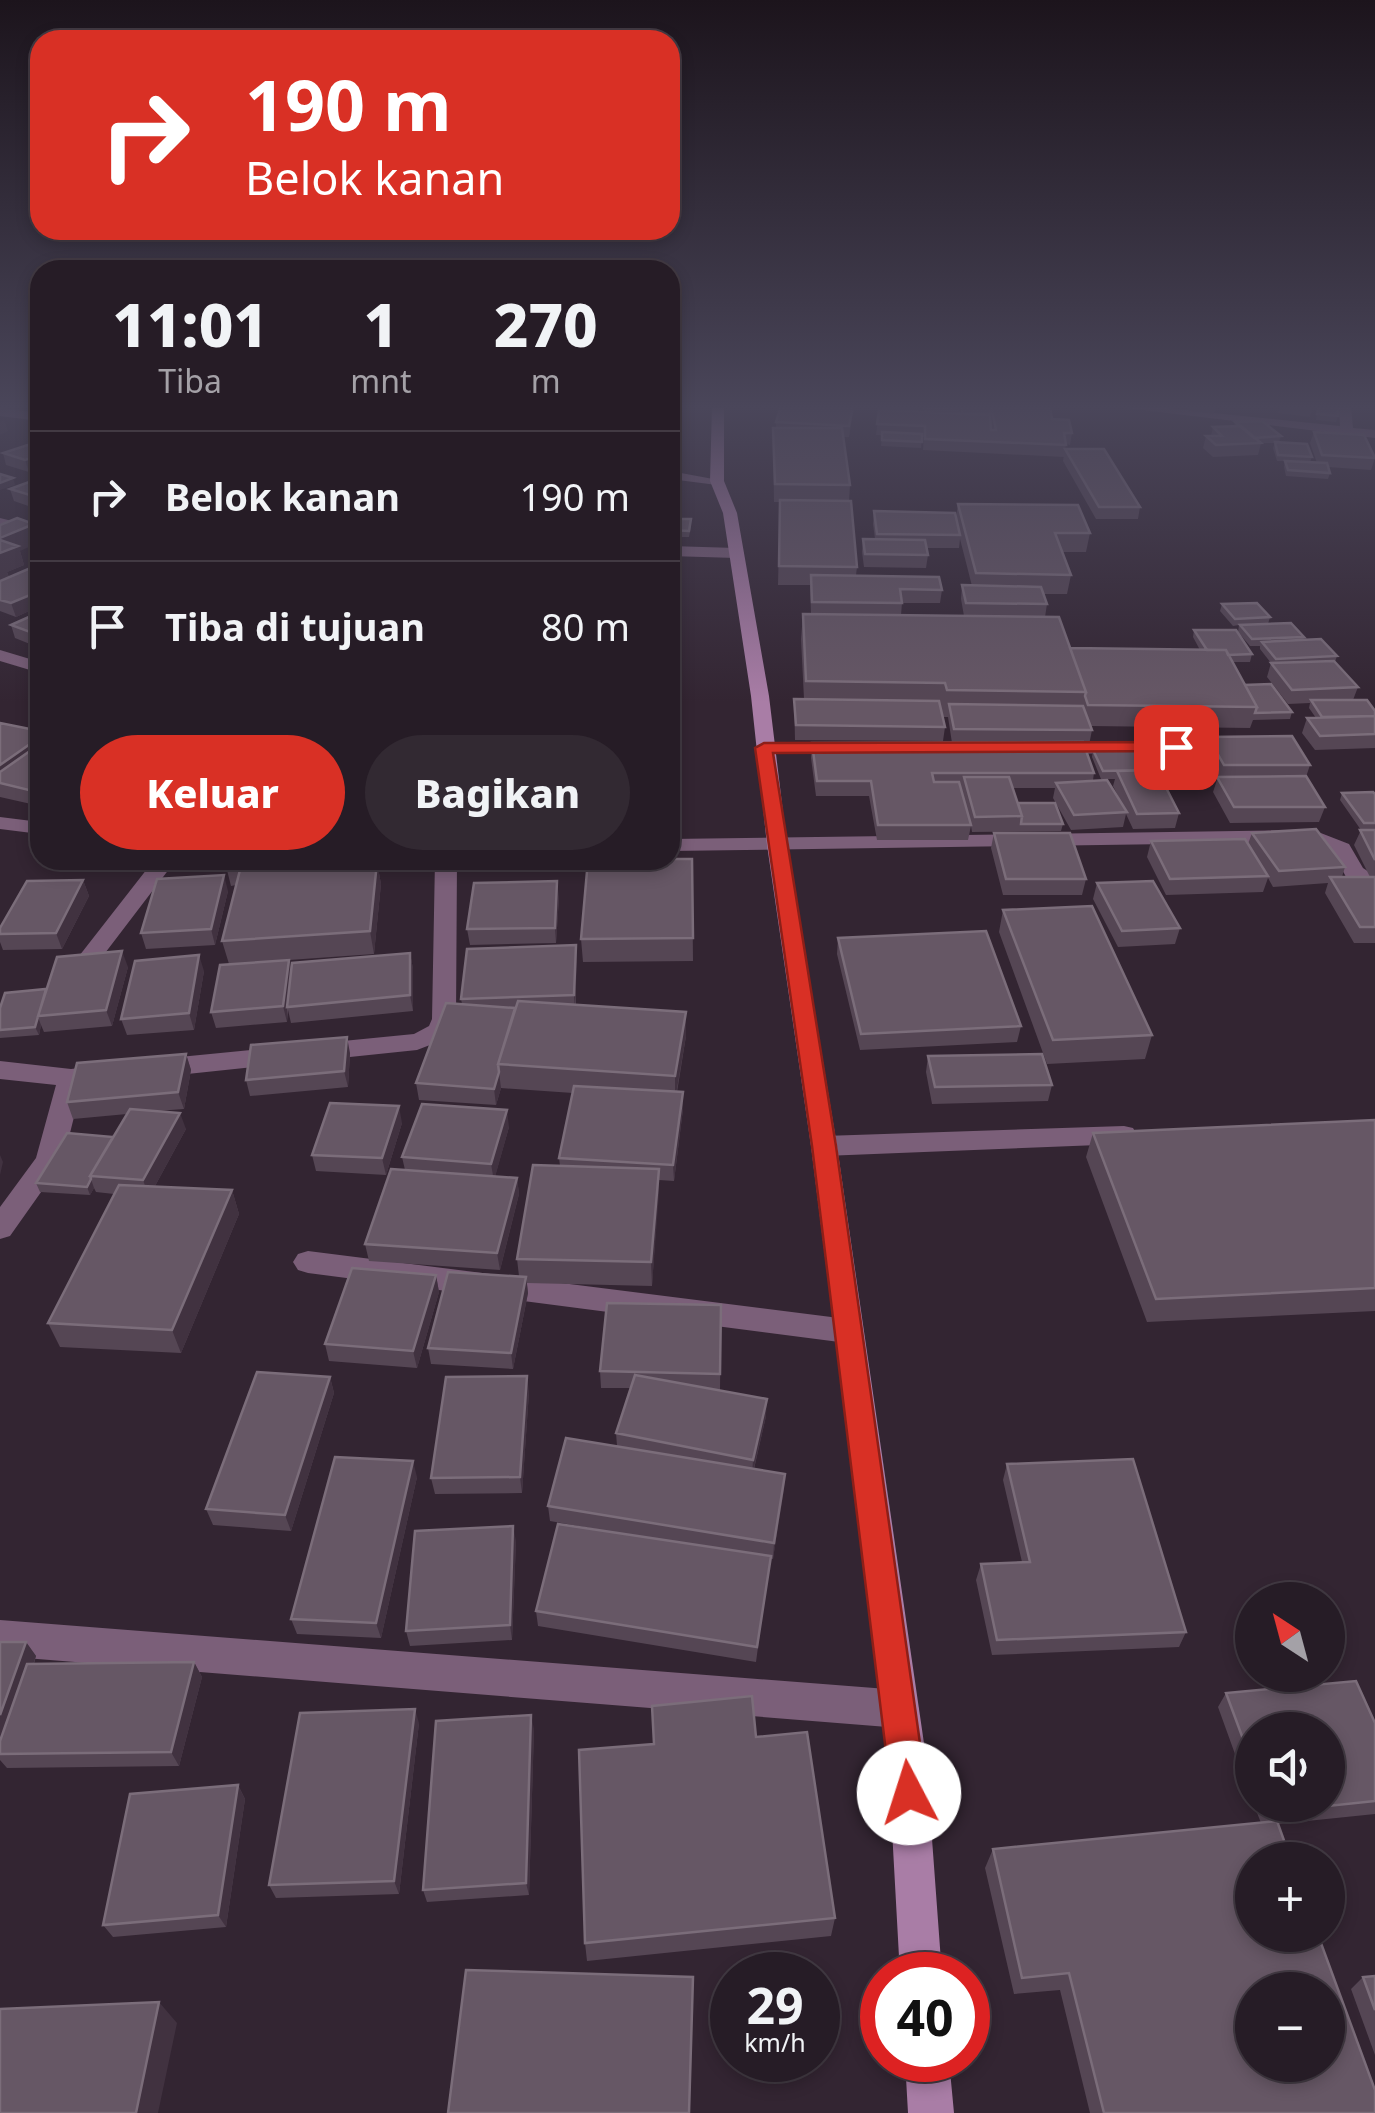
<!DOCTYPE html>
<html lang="id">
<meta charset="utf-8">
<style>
:root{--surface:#261c26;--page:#322932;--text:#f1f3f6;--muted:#a4a1a7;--line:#423a43;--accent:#d93025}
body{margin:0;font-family:"Noto Sans",sans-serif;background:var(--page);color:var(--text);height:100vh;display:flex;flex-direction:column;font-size:38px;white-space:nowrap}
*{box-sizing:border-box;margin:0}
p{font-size:32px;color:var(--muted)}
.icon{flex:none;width:55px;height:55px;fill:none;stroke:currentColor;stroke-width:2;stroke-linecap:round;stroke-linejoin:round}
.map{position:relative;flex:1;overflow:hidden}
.details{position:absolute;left:30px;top:260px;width:650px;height:610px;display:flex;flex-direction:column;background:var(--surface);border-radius:30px;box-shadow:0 5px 15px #0003,0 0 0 2px var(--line)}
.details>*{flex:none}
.banner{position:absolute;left:30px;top:30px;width:650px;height:210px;border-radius:30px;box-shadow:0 5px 15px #0003,0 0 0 2px var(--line);background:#d93025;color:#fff;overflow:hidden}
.needle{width:65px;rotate:324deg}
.buttons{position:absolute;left:1235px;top:1582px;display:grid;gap:20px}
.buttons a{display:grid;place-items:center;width:110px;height:110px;border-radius:50%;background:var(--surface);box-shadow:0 5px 15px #0003,0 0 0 2px var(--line);font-size:50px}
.speed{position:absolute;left:710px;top:1952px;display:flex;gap:20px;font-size:50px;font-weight:700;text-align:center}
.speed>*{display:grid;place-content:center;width:130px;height:130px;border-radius:50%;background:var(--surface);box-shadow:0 5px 15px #0003,0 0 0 2px var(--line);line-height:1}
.speed small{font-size:25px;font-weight:400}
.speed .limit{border:15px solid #d22;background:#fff;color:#111}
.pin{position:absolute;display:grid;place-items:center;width:85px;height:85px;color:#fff;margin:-42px;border-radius:20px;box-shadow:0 5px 15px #0006}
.me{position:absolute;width:110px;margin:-55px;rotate:355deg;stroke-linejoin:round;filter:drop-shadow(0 0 8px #0008)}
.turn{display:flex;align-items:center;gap:35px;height:210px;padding:0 50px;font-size:45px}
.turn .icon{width:130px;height:130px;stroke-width:2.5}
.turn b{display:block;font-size:70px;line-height:85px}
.eta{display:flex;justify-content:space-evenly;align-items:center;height:170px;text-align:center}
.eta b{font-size:60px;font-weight:800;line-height:70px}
.action{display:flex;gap:20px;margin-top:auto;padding:20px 50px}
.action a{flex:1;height:115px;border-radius:60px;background:var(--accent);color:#fff;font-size:40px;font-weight:800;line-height:115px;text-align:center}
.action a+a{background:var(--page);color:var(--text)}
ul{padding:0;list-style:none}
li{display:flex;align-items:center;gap:30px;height:130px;padding:0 50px;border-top:2px solid var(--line)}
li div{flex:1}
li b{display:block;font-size:38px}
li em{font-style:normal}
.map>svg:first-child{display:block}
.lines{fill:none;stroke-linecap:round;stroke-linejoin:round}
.street{fill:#7b5f79;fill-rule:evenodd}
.secondary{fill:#a97da6;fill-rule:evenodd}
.wall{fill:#554654}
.shaded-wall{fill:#413240}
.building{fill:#665765;stroke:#7b6d7a;stroke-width:2.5;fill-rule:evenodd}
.route{fill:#d93025;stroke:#8d1f18;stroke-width:2.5}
</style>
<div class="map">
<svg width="1375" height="2113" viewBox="0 0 1375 2113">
<rect width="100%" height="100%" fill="#332532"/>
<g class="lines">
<!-- street -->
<path class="street" d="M1109,406H1147L1340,426L1339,406H1351L1353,428L1375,430V438Z
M0,408L40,413V421L0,416Z
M670,471L724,481L717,485L670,479Z
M0,518L40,528V537L0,527Z
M670,546L736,548L744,553L736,558L670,556Z
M0,650L40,662V673L0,661Z
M1239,741L1246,743V751L1054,754L1045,748L1054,742Z
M764,742H844L853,748L844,754L757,752V744Z
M0,817L40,822V834L0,829Z
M1313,830L1349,844L1363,868L1375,876V891L1346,877L1333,852L1310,842L670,851V839Z
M154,860H176L99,961H83L79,956L83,951Z
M435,860H457L456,1019L443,1040L417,1050L159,1077L150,1074L146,1068L150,1062L159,1059L414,1034L429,1026L432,1019Z
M0,1061L71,1069L104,1065L117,1074L113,1080L82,1085L63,1161L10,1236L0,1239V1207L36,1158L56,1085L0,1079Z
M1124,1126L1133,1128L1137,1135L1133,1142L1124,1144L824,1156L815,1153L811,1146L815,1139L824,1136Z
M308,1251L847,1319L858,1322L862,1331L858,1340L847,1343L308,1273L298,1270L293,1262L298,1254Z
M0,1620L900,1690L913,1696L919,1709L913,1722L900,1728L0,1656Z"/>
<!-- secondary -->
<path class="secondary" d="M712,406H724V481L737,513L769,696L787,845L837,1146L926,1757L942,1975H900L888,1757L811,1146L767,845L751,696L723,513L710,481Z
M905,2060H949L954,2113H908Z"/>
</g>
<!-- wall -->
<path class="wall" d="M854,406L849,437H843L850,485L849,501L857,567L856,575L942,590L940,603H902L901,615L964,616L961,599L962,585L972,586L960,539L959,548H927L928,555L926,568L864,567L862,552L863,539H875L873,524L874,511L956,517L958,504L1090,533L1086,552H1062L1071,575L1067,594H1044L1047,604L1045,617L1070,648L1200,650L1193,637L1194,630L1252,654L1250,662H1232L1245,685L1292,712L1290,719L1253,720L1250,728L1090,726L1092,730L1089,745H1084L1094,773L1093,780L1122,804L1113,786L1115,779H1101L1092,757L1093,750L1147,770H1152L1146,759L1148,752L1196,773L1194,781L1164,782L1179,813L1175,828L1133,829L1126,814L1123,827L1071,830L1053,798L1055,788H1013L1018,803L1063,824L1061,831L972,832L971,826L968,840H877L869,796H816L811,758L812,743H952L948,717H943L941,709L945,727L943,741L795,740L794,699H804L801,639L803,614H811L810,585H778L780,502H774L773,428H776V422Z
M883,406H919L918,412H924L925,406H958V413H961V406H1027L1052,419L1072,433L1070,445L1066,444L1064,457L923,450L924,437H922L921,448L881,446L882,435H876L879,410H882Z
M1191,406H1216L1214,414L1190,411Z
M1280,406H1313L1310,417L1278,413Z
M1318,406L1338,416L1336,422L1316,420Z
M1235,422L1281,436L1279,442L1312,457L1310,462L1317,463L1310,443L1314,432L1375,458L1371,470L1328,467L1330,473L1328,479L1286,476L1284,467L1285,461H1277L1273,448L1275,443H1261L1258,455L1213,457L1203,448L1206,436H1211L1213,427L1234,426Z
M40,441V468L29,472L6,465L3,453Z
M1065,449L1140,507L1138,519H1096L1063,461Z
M40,478V508L37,509L14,501L10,489Z
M670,519L691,526L689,537H670Z
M0,525L20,551L24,565L7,572L9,577L40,564V606L16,617L0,611Z
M1222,604L1270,617L1268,624L1304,637L1303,640L1337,656L1335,662L1358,687L1353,700L1375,711V748L1315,750L1302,733L1307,718H1316L1309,708L1310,703L1288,704L1267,677L1271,663L1260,649V646H1250L1238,632L1239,625L1233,626L1220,611Z
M40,612V648L15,638L11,625Z
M0,723L40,731V806L0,797Z
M1208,737L1310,765L1306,777L1325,807L1319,822L1230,823L1213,792L1218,777L1204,751Z
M1342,793L1375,794V943H1354L1325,893L1328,883L1273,887L1268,878L1263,892L1166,895L1147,857L1151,841L1248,844L1252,833L1345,867L1342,877H1370L1354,845L1361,830L1340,800Z
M994,833L1086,879L1082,895H1003L991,848Z
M692,859L693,961L583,962L581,939Z
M229,860H328V865L377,862L381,884L374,954L289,960L291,971L410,953L413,969V1011L291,1023L288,1010L287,1022L216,1028L211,1012L229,964L222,941L236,885L231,886L227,870Z
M472,860H565L564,869L474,871Z
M83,880L89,896L62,949L3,950L0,942V934Z
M1097,883L1180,928L1175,944L1118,947L1093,899Z
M228,891L215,945L146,949L141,933Z
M559,897L556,943L470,945L467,929Z
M1003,910L1152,1035L1145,1059L1047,1064L999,932Z
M838,938L1021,1026L1017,1042L860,1050L837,954Z
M576,945V1005L686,1036L677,1092L683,1109L674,1181L659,1180L652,1286L527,1283L528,1293L513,1369L431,1364L428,1348L519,1276L517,1259L560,1166L559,1158L573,1093L501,1088L496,1105L419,1100L416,1083L462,1004L461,999Z
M128,967L112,1026L44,1032L41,1025L39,1035L0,1038V1008L46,989Z
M204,971L194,1030L127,1035L121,1019Z
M350,1053L348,1087L250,1096L246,1080Z
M186,1054L191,1070L184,1109L157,1111L186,1129L155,1186L232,1190L239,1214L181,1353L60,1347L48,1323L114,1194L96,1192L94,1188L90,1195L40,1192L36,1183L113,1137L127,1114L73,1119L67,1102Z
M928,1056L1052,1085L1048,1101L932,1104L926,1072Z
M1375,1120V1311L1147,1322L1086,1157L1093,1133Z
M402,1123L386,1175L316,1171L312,1155Z
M509,1127L495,1176L517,1178L519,1194L500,1270L369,1261L365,1244L405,1170L402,1157Z
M436,1275L439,1292L417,1368L329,1361L325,1344Z
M721,1305L720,1390L766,1416L754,1469L785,1474L773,1559L770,1558L756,1662L538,1626L536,1611L635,1536L550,1521L548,1506L617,1446L616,1433L630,1388H601L600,1371Z
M330,1377L334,1393L291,1531L213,1525L206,1509Z
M529,1392L522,1493L435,1494L431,1478Z
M1007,1464L1186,1632L1179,1647L992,1655L976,1580L981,1564L1022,1562L1003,1480Z
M417,1477L381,1638L297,1634L291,1619Z
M516,1541L512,1640L410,1646L406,1631Z
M0,1642H26L36,1656L34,1664L194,1662L202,1677L179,1766L7,1768L0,1760Z
M1226,1693L1375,1723V1814L1278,1824L1375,2113H1090L1060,1990L1014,1994L985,1868L993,1849L1261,1823L1254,1805H1328L1252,1730V1801L1218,1707Z
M419,1723L399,1894L276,1898L269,1885Z
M534,1729L529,1895L427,1902L423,1890Z
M756,1737L835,1918L831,1936L587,1961L585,1943Z
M238,1785L245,1799L226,1927L113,1937L103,1925Z
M1375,1976V2055L1351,1989L1363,1977Z"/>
<!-- shaded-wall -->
<path class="shaded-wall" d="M672,406H677V411L670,420V409Z
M4,420L8,431L0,435V422Z
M40,455V468L29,472L25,460Z
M13,478L15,485L0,490V483Z
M40,494V508L37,509L33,496Z
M34,524L40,542L20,551L24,565L7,572L12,587L0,592V538Z
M40,591V606L16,617L11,603Z
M40,737V756L0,783V765Z
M377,862L381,884L374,954L370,931Z
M224,875L228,891L215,945L211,929Z
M83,880L89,896L62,949L56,933Z
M557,881L559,897L556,943L555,928Z
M576,945L577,961L575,1011L574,995Z
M122,951L128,967L112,1026L106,1010Z
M410,953L413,969V1011L410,995Z
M199,955L204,971L194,1030L189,1013Z
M289,960L293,976L287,1007V1022L283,1006Z
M686,1012V1036L675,1100V1076Z
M38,1017L41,1025L39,1035L35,1027Z
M347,1037L350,1053L348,1087L344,1071Z
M186,1054L191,1070L184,1109L178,1092Z
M499,1072L501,1088L496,1105L494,1089Z
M683,1092V1109L674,1181L673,1165Z
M399,1106L402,1123L386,1175L382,1158Z
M507,1110L509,1127L494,1181L491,1164Z
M180,1113L186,1129L149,1197L143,1180Z
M0,1155L3,1162L0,1175Z
M659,1169V1193L652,1286L651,1262Z
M517,1178L519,1194L500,1270L497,1253Z
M91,1179L94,1188L90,1195L87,1187Z
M232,1190L239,1214L181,1353L172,1330Z
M436,1275L439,1292L417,1368L413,1351Z
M526,1277L528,1293L513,1369L511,1353Z
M527,1376L529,1392L522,1493L520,1477Z
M330,1377L334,1393L291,1531L285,1515Z
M767,1399L766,1416L752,1476L753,1460Z
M413,1461L417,1477L381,1638L376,1623Z
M785,1474L784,1490L773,1559L774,1543Z
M513,1526L516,1541L512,1640L510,1625Z
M26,1642L36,1656L2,1754H0V1715Z
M194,1662L202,1677L179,1766L171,1752Z
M415,1709L419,1723L399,1894L394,1881Z
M531,1715L534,1729L529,1895L526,1883Z
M238,1785L245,1799L226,1927L218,1915Z
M159,2002L177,2023L158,2113H136Z"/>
<!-- building -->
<path class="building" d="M781,406H853L849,426L776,422Z
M925,406H958V410L924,409Z
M962,406H991L990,415L939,413H962Z
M991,406L1050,407L1052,419L1069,420L1072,433H1064L1066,445L925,439V426L877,424L879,410L990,415L991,430H996Z
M1319,406H1338V416L1317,414Z
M1262,421L1281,436L1254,438L1235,422Z
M1241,426L1261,443L1216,445L1206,436H1222L1213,427Z
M773,428H842L850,485L775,484Z
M882,432L922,434V442L882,440Z
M1314,432L1364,435L1375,458L1322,455Z
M40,441V455L25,460L3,453Z
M1275,442L1307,444L1312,457L1278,455Z
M1065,449H1104L1140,507H1099Z
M1285,461L1327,463L1330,473L1288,470Z
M0,474L13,478L0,483Z
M40,478V494L33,496L10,489Z
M780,500L851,501L857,567L779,566Z
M958,504L1078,505L1090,533H1055L1071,575L976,573Z
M874,511L955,513L960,535L877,534Z
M17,518L34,524L0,538V525Z
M670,519H691L689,531L670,530Z
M863,539L925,540L928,555L865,554Z
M0,540L18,546L0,553Z
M40,564V591L11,603L0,600V581Z
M811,575L939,577L942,590L900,589L902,603L812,602Z
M962,585L1041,587L1047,604L966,603Z
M1257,603L1270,617L1235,619L1222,604Z
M40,612V634L38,635L11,625Z
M803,614L1059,617L1086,692L947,690L945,683L806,681Z
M1291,623L1304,637L1252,639L1240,625Z
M1194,630H1236L1252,654L1228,655L1226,650H1207Z
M1321,639L1337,656L1276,659L1262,642Z
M1070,648L1226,650L1257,707L1088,705L1085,696L1086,692Z
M1334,661L1358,687L1292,690L1271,663Z
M1271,684L1292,712L1255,713L1257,707L1245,685Z
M794,699L939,701L945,727L796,725Z
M1311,700H1367L1375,711V716L1322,717Z
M949,704L1083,706L1092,730L954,729Z
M1375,716V734L1320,736L1307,718Z
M0,723L40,731V737L0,765Z
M1292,736L1310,765H1224L1208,737Z
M1083,742L1094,773H932L934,782H959L971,825H878L871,781H817L812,743Z
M40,744V790L37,792L0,783V772Z
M1137,749L1147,770L1103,771L1093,750Z
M1182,750L1196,773L1162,775L1148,752Z
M1157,770L1179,813L1137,814L1117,771Z
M1306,776L1325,807H1234L1217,777Z
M964,777H1009L1022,816L975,817Z
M1107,780L1127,812L1074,815L1056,783Z
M1373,792L1375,794V823H1364L1342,793Z
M1018,803H1055L1063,824H1021L1022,816Z
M1316,829L1345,867L1279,871L1252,833Z
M1360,830H1375V860Z
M994,833H1070L1086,879H1006Z
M1245,839L1268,876L1170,879L1151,841Z
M670,859H692L693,938L581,939L588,860Z
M229,860H323L322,864L227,870Z
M377,862L370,931L222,941L240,870Z
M224,875L211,929L141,933L157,879Z
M1330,877H1375V927H1360Z
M83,880L56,933L0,934V928L27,881Z
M557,881L555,928L467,929L474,883Z
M1153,881L1180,928L1122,931L1097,883Z
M1092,906L1152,1035L1053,1040L1003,910Z
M986,931L1021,1026L861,1034L838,938Z
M576,945L574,995L461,999L467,949Z
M122,951L106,1010L38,1016L57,957Z
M410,953V995L287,1007L292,963Z
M199,955L189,1013L121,1019L135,961Z
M289,960L283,1006L211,1012L220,965Z
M46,989L35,1027L0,1030V1008L5,993Z
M518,1001L686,1012L675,1076L498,1064Z
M446,1003L515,1008L498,1064L499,1072L494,1089L416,1083Z
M347,1037L344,1071L246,1080L251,1045Z
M186,1054L178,1092L67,1102L77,1063Z
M1042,1054L1052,1085L935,1087L928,1056Z
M574,1086L683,1092L673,1165L559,1158Z
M330,1103L399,1106L382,1158L312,1155Z
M422,1104L507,1110L491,1164L402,1157Z
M130,1109L180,1113L143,1180L90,1176Z
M1375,1120V1288L1156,1299L1093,1133Z
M67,1133L113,1137L90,1176L91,1179L87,1187L36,1183Z
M533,1165L659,1169L651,1262L517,1259Z
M391,1169L517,1178L497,1253L365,1244Z
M119,1185L232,1190L172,1330L48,1323Z
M352,1268L436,1275L413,1351L325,1344Z
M448,1272L526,1277L511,1353L428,1348Z
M607,1303L721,1305L720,1374L600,1371Z
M257,1372L330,1377L285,1515L206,1509Z
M635,1375L767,1399L753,1460L616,1433Z
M527,1376L520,1477L431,1478L446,1377Z
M566,1438L785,1474L774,1543L548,1506Z
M335,1457L413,1461L376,1623L291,1619Z
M1133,1459L1186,1632L997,1640L981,1564L1030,1562L1007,1464Z
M558,1524L771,1556L757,1647L536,1611Z
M513,1526L510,1625L406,1631L415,1531Z
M0,1642H26L0,1715Z
M194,1662L171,1752L0,1754V1741L27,1664Z
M1356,1681L1375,1723V1801L1271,1812L1268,1805H1328V1730H1252V1763L1226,1693Z
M752,1696L756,1737L807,1732L835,1918L585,1943L579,1750L654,1744L652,1706Z
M415,1709L394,1881L269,1885L300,1713Z
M531,1715L526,1883L423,1890L436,1721Z
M238,1785L218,1915L103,1925L130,1794Z
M1277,1821L1291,1860H1252V1935H1318L1375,2090V2113H1104L1069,1973L1022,1978L993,1849ZM1252,1990H1328V2065H1252Z
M466,1970L693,1977L689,2113H448Z
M1375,1976V2010L1363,1977Z
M159,2002L136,2113H0V2009Z"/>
<!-- sky -->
<linearGradient id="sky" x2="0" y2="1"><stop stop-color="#1c141c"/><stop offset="0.58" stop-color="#4a465a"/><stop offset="1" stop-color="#4a465a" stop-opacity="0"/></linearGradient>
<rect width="1375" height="702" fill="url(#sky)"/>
<!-- route -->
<path class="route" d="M1176,742L1184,747L1182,751L773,753L836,1146L927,1793L922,1806L909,1811L897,1806L891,1793L812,1146L755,748L764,743Z"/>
</svg>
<div class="buttons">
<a><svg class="needle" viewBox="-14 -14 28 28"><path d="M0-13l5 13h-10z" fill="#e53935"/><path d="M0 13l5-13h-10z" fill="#a4a1a7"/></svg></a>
<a><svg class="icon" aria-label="sound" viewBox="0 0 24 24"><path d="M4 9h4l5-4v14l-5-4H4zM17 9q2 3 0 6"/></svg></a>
<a>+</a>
<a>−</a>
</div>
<div class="speed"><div>29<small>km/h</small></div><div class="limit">40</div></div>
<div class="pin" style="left:1176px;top:747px;background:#d93025"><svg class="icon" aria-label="arrive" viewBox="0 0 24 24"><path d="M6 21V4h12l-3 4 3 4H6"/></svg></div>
<svg class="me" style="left:909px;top:1793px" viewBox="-20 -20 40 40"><circle r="19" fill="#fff"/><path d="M0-13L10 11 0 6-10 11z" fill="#d93025"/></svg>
<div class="banner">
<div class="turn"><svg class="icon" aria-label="right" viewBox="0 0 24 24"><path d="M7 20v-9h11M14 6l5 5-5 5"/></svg><div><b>190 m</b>Belok kanan</div></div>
</div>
<section class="details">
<div class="eta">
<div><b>11:01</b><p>Tiba</p></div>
<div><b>1</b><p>mnt</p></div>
<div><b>270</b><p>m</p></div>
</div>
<ul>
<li><svg class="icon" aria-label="right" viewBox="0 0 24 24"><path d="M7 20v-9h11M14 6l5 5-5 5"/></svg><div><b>Belok kanan</b></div><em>190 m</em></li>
<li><svg class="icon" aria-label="arrive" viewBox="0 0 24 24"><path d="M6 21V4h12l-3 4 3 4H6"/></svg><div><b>Tiba di tujuan</b></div><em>80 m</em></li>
</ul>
<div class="action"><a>Keluar</a><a>Bagikan</a></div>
</section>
</div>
